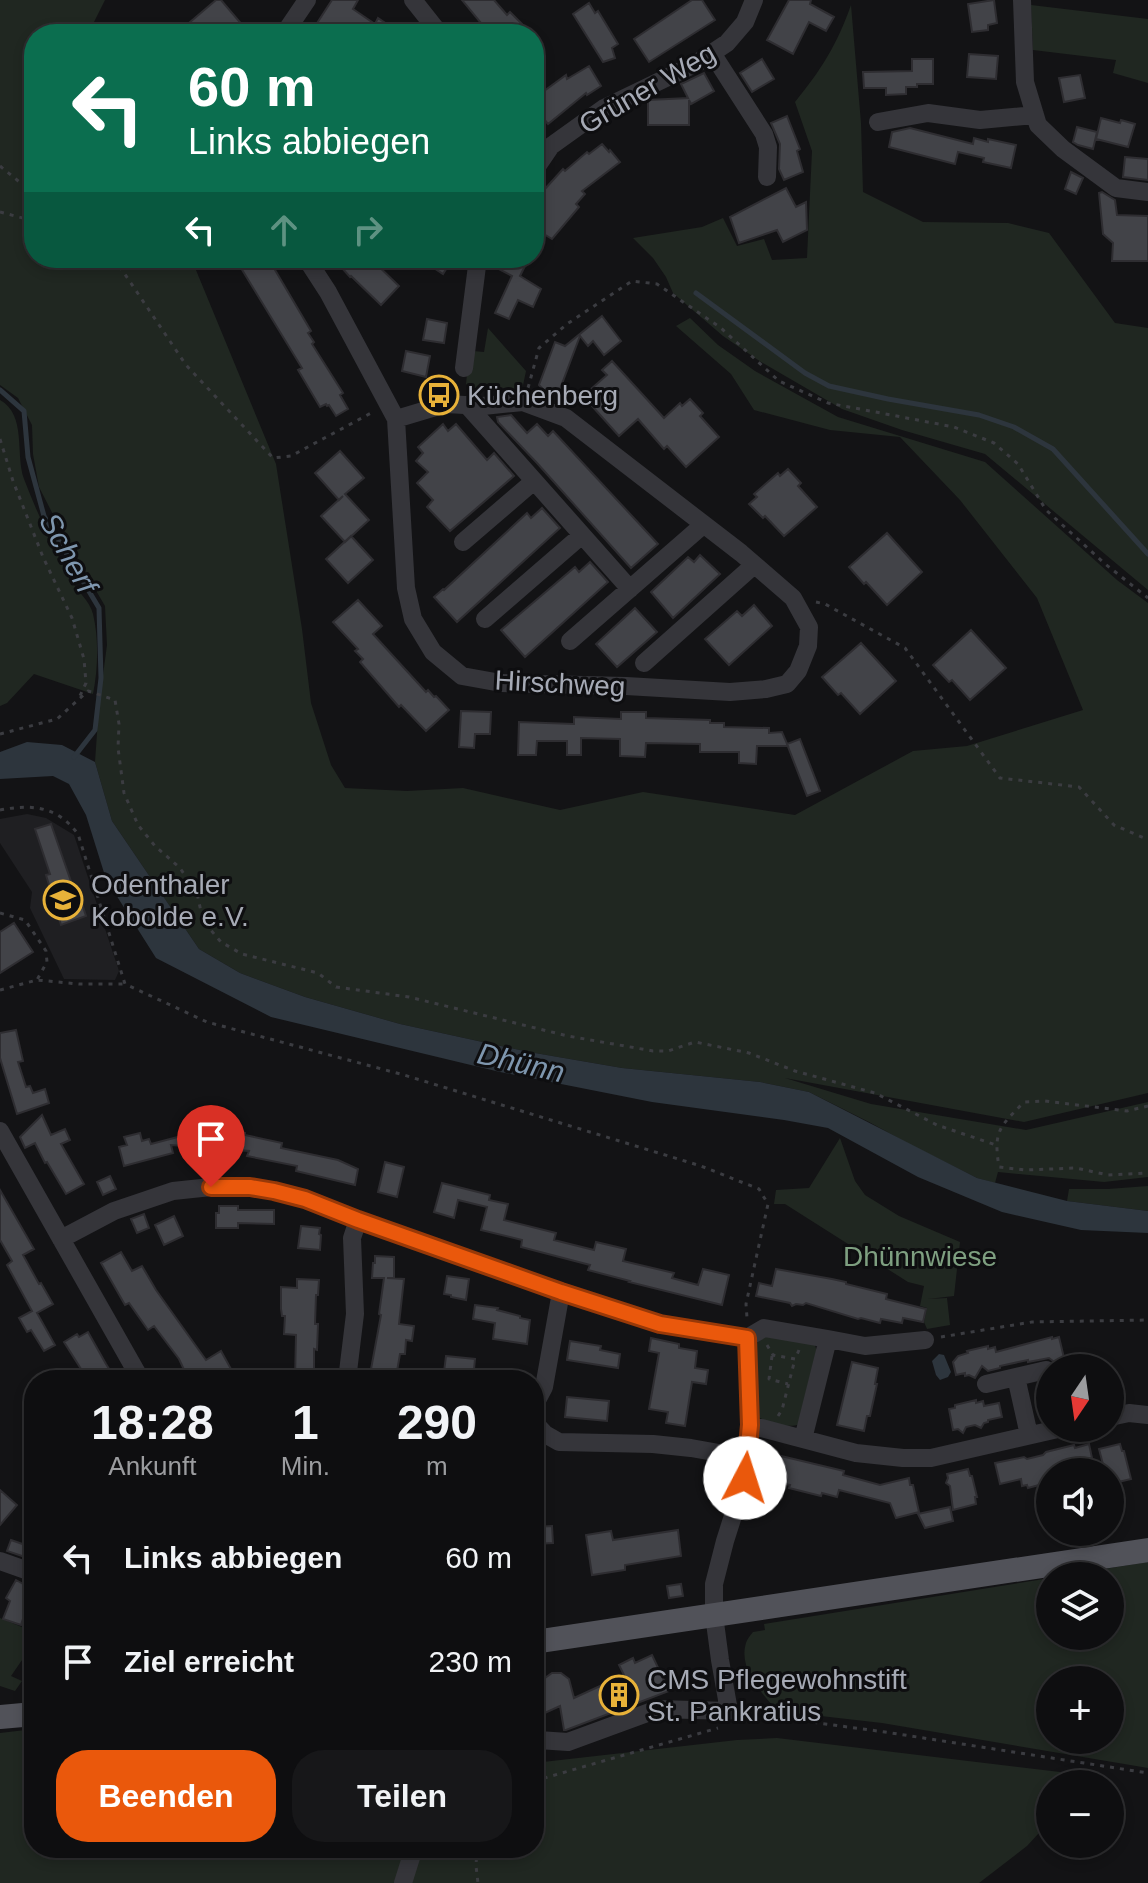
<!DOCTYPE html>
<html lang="de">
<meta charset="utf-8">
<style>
:root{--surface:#0e0e10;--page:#171719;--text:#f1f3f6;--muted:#9b9c9f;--line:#2e2e30;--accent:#ea580c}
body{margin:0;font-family:Helvetica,sans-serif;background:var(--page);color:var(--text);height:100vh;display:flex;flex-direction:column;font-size:30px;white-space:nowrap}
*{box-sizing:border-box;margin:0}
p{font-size:26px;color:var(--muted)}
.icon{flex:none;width:44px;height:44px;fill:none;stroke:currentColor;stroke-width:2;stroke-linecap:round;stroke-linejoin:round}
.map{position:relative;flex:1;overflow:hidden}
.side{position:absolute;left:24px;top:1370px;width:520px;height:488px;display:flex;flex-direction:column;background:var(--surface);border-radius:32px;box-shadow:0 4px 12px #0003,0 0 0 2px var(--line)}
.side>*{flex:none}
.hud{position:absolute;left:24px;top:24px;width:520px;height:244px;border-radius:32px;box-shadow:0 4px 12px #0003,0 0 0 2px var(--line);background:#0b6e4f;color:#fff;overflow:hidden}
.needle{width:52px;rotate:193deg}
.buttons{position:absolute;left:1036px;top:1354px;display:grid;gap:16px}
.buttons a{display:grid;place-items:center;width:88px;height:88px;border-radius:50%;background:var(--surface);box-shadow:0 4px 12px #0003,0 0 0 2px var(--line);font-size:40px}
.pin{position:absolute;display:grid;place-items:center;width:68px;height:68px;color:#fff;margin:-82px -34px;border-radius:50% 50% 50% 0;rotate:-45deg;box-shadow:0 0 8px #0007}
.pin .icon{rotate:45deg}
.me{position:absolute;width:88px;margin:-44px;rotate:5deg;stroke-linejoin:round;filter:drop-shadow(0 0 6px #0008)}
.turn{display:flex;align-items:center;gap:28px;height:168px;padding:0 32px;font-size:36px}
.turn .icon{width:104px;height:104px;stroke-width:2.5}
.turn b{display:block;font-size:56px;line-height:68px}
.lanes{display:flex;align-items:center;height:76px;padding:0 32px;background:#0003;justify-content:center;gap:40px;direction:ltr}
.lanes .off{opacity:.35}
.eta{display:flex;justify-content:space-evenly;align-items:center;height:136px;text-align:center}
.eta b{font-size:48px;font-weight:600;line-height:56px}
.cta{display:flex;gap:16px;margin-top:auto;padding:16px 32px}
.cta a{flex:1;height:92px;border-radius:32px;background:var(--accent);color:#fff;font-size:32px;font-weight:600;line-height:92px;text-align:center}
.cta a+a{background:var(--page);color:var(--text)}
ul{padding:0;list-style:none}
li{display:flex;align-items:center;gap:24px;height:104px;padding:0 32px}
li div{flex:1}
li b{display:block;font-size:30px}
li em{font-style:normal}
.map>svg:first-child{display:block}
.built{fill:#1f1f22}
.green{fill:#202721;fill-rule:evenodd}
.water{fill:#2d353d}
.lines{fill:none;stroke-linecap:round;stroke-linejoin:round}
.stream{stroke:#2d353d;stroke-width:5}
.building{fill:#424348;stroke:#2e2d31;stroke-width:2}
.path{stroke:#3b3c41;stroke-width:3;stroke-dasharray:4 6;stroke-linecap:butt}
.minor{stroke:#35353a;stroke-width:18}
.major{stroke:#515259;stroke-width:24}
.route-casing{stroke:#983908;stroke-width:20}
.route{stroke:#ea580c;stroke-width:14}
.labels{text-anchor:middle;stroke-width:6;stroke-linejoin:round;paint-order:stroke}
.street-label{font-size:28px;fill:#a6aab5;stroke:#0e0e10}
.poi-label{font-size:28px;fill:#a6aab5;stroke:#0e0e10;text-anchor:start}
.park-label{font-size:28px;fill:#7e9f80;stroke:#0e0e10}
.water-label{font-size:30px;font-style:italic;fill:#7e96ae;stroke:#0e0e10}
</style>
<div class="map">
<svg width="1148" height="1883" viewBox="0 0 1148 1883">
<rect width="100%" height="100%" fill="#131315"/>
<!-- built -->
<path class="built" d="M27,814L46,818L74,835L119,971L115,980L64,979L30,908L32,892L0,843V819Z"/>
<!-- green -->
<path class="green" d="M0,0H105L88,34H34V258H191L276,464L302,629L311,703L331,765L345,788L407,791L463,788L560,810L643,792L795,815L913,751L967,746L1083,710L1037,598L960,500L900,437L830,430L754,410L731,374L676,326L690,318L718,345L755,371L838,417L985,462L1117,580L1148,603V1093L1024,1122L785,1078L871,1104L1026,1130L1148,1102V1177L1104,1182L998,1172L995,1183L977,1178L909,1144L869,1122L809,1092L760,1082L622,1068L529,1052L400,1024L305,997L240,973L199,949L112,821L95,762L99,705L107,645L105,606L64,536L39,487L33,454L32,425L18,398L0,385Z
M851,5L861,123L863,192L923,222L1008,223L1049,233L1115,323L1148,328V590L985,454L902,430L842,409L761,362L723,336L673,293L666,277L653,258L633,238L702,227L723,218L737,246L764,239L772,260L807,258L812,151L795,102C821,70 837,45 851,5Z
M1031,5L1148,19V83L1113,73L1116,60L1033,50Z
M488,328L526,371L522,390L518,393L500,387L471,389L466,384L469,356L473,351L484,352Z
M0,400C27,415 15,454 24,479C37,513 53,547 70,579C76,590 90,601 93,614C99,639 98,669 93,694L34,674L7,703L0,706Z
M840,1138L855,1181L865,1195L899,1216L960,1242L954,1296L928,1299L947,1298L950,1325L927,1329L924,1322L927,1308L920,1306L924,1286L908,1282L785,1204H774L776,1190L809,1188Z
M1148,1186V1211L1067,1201L1069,1189H1108Z
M762,1335L815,1345L817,1352L800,1424C788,1429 770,1423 758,1417L756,1345Z
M1148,1562V1768L882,1723L777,1711C762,1693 738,1669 746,1643C747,1639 750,1636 753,1632L765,1630L764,1624L1050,1578V1636H1110V1576H1061ZM1050,1680H1110V1740H1050Z
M0,1618L34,1632V1647H31L11,1676L22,1681L15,1691L0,1686Z
M34,1729V1848H534V1763L737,1740L777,1738L1060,1772L1093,1774L1084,1784H1050V1821L1027,1846L979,1883H0V1733Z"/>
<!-- water -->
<path class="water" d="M27,742L62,745L95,762L112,821L199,949L240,973L305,997L400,1024L529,1052L622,1068L760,1082L809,1092L977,1178L1067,1201L1148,1211V1233L1081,1230L1002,1212L918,1177L828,1128L784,1120L652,1102L500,1072L271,1017L156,958L106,879L86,815L69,784L53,776L0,779V752Z
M939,1354L944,1355L951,1372L948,1377L940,1380L936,1375L932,1361Z"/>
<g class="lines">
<!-- stream -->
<path class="stream" d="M696,293L805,373L829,386L888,399L979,415L1014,427L1053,449L1148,554
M0,390L24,411L28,457L44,516L99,608L101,678L95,730L74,757"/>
</g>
<!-- building -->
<path class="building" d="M216,0H221L250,34H176Z
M332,0H358L353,9L375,24L378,18L401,34H310Z
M462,0H494L507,15L510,12L525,27L517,34H490Z
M692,0H702L715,20L649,62L634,39Z
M789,0H811L810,4L834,17L826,31L809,22L793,54L767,40Z
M994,0L997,23L988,25V30L972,32L968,4Z
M589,3L595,13L598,11L618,44L612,48L615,58L603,62L573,14Z
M969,54L998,56L996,79L967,77Z
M762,59L774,79L752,92L740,73Z
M912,59H933V84H917V87H906V94L886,95V88H864L863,72L912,71Z
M589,66L601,86L587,95L586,93L548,124L534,107L535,94L540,91H544L566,75L567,79Z
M704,73L714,91L691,104L689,100V125H648V100L688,98L681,84Z
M1080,75L1085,98L1064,102L1059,78Z
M787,116L800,149L797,151L803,172L784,180L779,169L780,144L771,123Z
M1101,118L1120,123L1121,120L1135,124L1128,147L1096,139Z
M1077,127L1097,132L1093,149L1078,145L1073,142Z
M910,128L973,144L974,138L988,142V139L1016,145L1011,168L983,162L984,158L958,152L955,164L889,147L892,132Z
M602,144L609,152L610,150L620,162L582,191L585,194L576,204L579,207L552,239L534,228V201L563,169L565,171L587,152L589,154Z
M1125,157L1148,159V180L1123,177Z
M1071,172L1083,178L1076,194L1065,189Z
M786,188L796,207L806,202L807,230L783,242L777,230L739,243L730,217Z
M1102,192L1115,200L1117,215L1148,216V261H1112L1113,243L1103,234L1099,193Z
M257,258H268L311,331L308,333L314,342L312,344L343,393L340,395L348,409L336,416L329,405L327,406L326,404L320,407L298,370L302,368L241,268Z
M333,258H370L399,286L381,305L351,276L350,277Z
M419,258H453L443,274Z
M490,258H519L527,262L520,276L541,289L533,307L518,300L509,319L495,313L512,276L489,264Z
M602,316L621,341L604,355L593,341L588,346L580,336L560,389L548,395L539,385L555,342L565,346Z
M427,319L447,323L444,343L423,340Z
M406,351L430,356L426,377L402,371Z
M612,361L664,418L680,403L682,406L690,399L703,413L700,416L719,437L686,467L667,446L664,449L638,419L619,436L583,396L607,375L602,370Z
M511,415L527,433L537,424L548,436L553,431L658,544L631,568L537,463L498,422L497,417Z
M443,424L448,431L456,424L487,460L494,453L514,476L450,531L427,507L433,500L417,483L428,472L416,461L423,453L418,447Z
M340,451L364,478L345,494L369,520L345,542L321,516L343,496L339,500L315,473Z
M788,469L801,483L798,486L817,507L784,536L765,516L763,518L749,504L757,497L754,494L778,473L780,476Z
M542,508L560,528L457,622L434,597L443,589L444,590L527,513L531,518Z
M887,533L922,572L887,605L866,582L864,584L849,567Z
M351,536L373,560L348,583L326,559Z
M700,555L720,574L673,618L651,592L688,557L694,562Z
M590,562L608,582L525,657L501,630L575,567L579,572Z
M358,600L382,626L373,634L426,692L428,690L434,697L436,696L449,710L426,731L401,705L399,707L360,662L363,659L355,651L358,649L333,622Z
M754,605L772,626L729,665L705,639L737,611L742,616Z
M635,608L657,632L617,667L596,644Z
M971,630L1006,668L970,700L952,680L949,682L933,665Z
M861,643L896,681L860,714L841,693L838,695L822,677Z
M461,711L491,712L490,734H475L474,748L459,747Z
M621,712H646V718L710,720V723H724V727L769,728V733L782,732L788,746H757L756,764L739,763V752H700V744L646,743L645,757L620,756V739L581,738V755H567V741H537L536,755H518L519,722L574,724V717L621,719Z
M800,739L820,791L807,796L787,744Z
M51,824L74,890L77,889L86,916L61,925L46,875L50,874L35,829Z
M14,923L33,952L0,973V932Z
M16,1030L23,1061L18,1062L26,1087L30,1086L33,1093L45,1089L49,1103L17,1114L0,1058V1033Z
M42,1115L51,1135L65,1129L70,1140L61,1144L84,1184L66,1194L47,1162L45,1163L35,1143L25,1148L20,1137Z
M199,1127L245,1133V1135L282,1143L281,1148L338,1160L358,1169L355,1185L296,1171L297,1166L247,1156L249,1151L171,1145L173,1153L124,1166L119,1147L127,1145L124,1137L140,1133L142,1141L149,1139L151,1144L189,1134L199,1135Z
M385,1162L404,1167L397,1197L378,1192Z
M110,1176L116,1189L103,1195L97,1182Z
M442,1183L490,1195L489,1200L508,1204L504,1220L556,1233L554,1240L594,1250L596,1242L626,1249L623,1261L674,1273L672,1278L698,1285L703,1269L729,1275L722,1305L629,1282L630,1281L588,1270L590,1265L521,1247L522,1240L481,1230L487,1207L458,1200L454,1218L434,1212Z
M0,1190L34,1249L23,1255L39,1284L41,1283L53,1304L37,1313L55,1345L44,1351L31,1330L27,1332L19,1318L32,1311L7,1265L12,1261L0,1240Z
M219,1206H238V1210H274V1224L238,1223V1228H216V1213H219Z
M144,1214L149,1228L137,1233L131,1219Z
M174,1216L183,1236L164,1245L155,1225Z
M301,1226L320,1228L319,1234L321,1235L320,1250L298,1248Z
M121,1252L132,1271L142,1266L156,1290L206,1360L221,1351L231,1369L222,1374L225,1380H201L196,1371L187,1376L179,1359L154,1326L148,1330L129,1303L125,1305L101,1263Z
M375,1256L394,1257V1278H387L404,1279L399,1324L414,1326L412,1341L406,1340L405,1354H400L396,1377L388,1375L387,1380H369L381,1315L379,1314L384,1278H372L373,1263H375Z
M776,1269L832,1279L846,1282V1284L887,1294L886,1299L926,1309L923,1322L903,1318L902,1323L881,1319L880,1323L861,1318L858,1319L806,1303L803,1305L796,1304L792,1306L790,1303L756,1296L759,1283L772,1286Z
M447,1276L469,1279L466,1300L451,1297V1295L444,1294Z
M297,1279L319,1280L318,1295H316L315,1324H318L317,1350L314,1349V1380H295L296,1335L284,1334L285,1316H282L281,1309V1287L297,1288Z
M475,1305L498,1308L497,1310L520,1316V1318L530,1320L527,1344L493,1339L495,1323L473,1319Z
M88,1332L106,1364L116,1380H88L64,1342L77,1334L79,1337Z
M1052,1337V1339L1059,1337L1064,1358L1060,1359L1057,1364L1049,1358L1028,1362V1360L1000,1366V1368L988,1371L982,1366L975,1378L969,1375L965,1376V1373L956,1375L953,1362L958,1356L968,1353L967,1351L988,1346V1349L995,1347L996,1352Z
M651,1338L679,1344V1348L697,1351L695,1368L708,1370L706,1384L692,1382L685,1426L666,1423L668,1412L649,1409L659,1353L649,1351Z
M570,1341L601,1346L600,1350L620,1354L618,1368L567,1360Z
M446,1356L475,1359L473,1380L451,1378V1373L444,1372Z
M852,1362L878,1368L875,1384H877L870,1416H867L864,1431L837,1425Z
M567,1397L609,1401L607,1421L565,1417Z
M976,1400V1403L983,1401L984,1406L999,1403L1002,1417L988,1420V1422L984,1423L981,1428L975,1425L966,1427L963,1433L958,1429L953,1430L949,1409L955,1408V1405Z
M1089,1444L1092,1458L1057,1466L1058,1472H1050V1482L1028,1488L1027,1485L1022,1486L1021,1479L1000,1484L995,1463L1024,1457L1027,1459L1043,1455L1046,1452L1074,1445L1075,1448Z
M1120,1444L1122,1451H1124L1131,1479L1110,1484V1472H1105L1099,1449Z
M766,1455L780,1459L781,1456L844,1471L843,1475L880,1485L909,1478L910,1485H913L919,1512L896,1518L890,1503L839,1490L837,1497L822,1493L821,1496L789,1488L790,1485L775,1482L776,1477L769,1475L770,1471L763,1469Z
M968,1469L970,1476H972L977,1497H975L976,1504L953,1510L950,1486L946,1483L948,1478L947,1474Z
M0,1490L17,1505L0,1525Z
M950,1507L953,1521L925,1528L918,1514Z
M552,1526L553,1543L534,1544V1527Z
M678,1530L681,1556L625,1565V1570L592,1575L586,1535L611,1531L613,1540Z
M11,1540L34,1548V1560L7,1551Z
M16,1580L34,1590V1622L24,1616L21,1625L3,1619L10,1601L6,1598Z
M681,1584L683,1596L669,1598L667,1586Z
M652,1655L669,1691L566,1730H564L560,1706L534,1718V1689L542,1685L545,1678L552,1673H561L569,1679L574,1698L624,1675L619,1665L633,1658L635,1663Z"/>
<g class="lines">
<!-- path -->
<path class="path" d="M0,166L34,194
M0,212L34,221
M114,258L186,365L273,458L291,456L373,412
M528,388L539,348L567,324L632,281L657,284L721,328L779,381L828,403L954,427L994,443L1018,464L1046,510L1104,563L1148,598
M0,439L13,481L43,557L72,618L84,659L86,683L78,700
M816,602L825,604L905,648L1000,778L1079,787L1114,825L1144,838H1148
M0,734L57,719L88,691L115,700L119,724L118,748L124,793L138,825L155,846L180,868L197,893L203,921L221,942L242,954L318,973L336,987L409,997L568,1036L653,1051H668L695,1042L749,1053L795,1071L875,1093L937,1125L996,1145
M0,810C32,804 57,806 78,834L125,984L207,1022L404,1075L701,1166L759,1189L768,1204L746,1304L747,1318
M0,913L25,920L46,951L47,962L37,980
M0,990L37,980L79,984H125
M1148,1106L1127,1111L1045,1101L1024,1102C1000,1127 993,1130 999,1167L1025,1170L1076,1168L1108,1175L1148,1173
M941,1337L1032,1322L1148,1320
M767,1345L773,1355L795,1359L799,1350
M772,1356L769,1379L788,1384
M778,1416L782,1410L795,1359
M744,1713L885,1732L1148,1773
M534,1781L718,1728
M477,1848L476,1866L478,1883"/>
<!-- minor -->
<path class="minor" d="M413,0L440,34
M1022,0L1025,82L1038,125L1063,149L1116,188L1148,192
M284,34L307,0
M712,53L764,134L768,147L767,177
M878,122L928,113L980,120L1035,115
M534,171L551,146L604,108L697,63L727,43L745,22L754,0
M306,258L328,292L396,419L406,588L413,619L433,652L462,676L501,683L626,686L730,692L766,689L787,684L798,671L808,646L809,627L793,598L741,553L566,418L523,402L483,406L446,404L396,419
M464,368L478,258
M467,405L630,589
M463,542L534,481
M485,619L582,535
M570,641L703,525
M644,663L754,565
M0,1131L141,1380
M61,1239L114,1211L173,1191L211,1187H250L274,1191L305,1199L358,1220L561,1292L660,1324L747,1338
M747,1338L764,1328L828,1339
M1016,1377L1029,1435
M347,1380L355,1314L352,1238L358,1220
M986,1384L1046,1370
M534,1406L544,1387L561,1292
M1110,1417L1129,1413L1148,1415
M534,1422L545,1434L559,1442L653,1444L691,1448L747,1458
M750,1425L856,1453L903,1458H931L1062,1428
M803,1439L828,1339L865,1346L925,1340
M0,1561L34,1573
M32,1714L31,1691L34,1686
M538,1740L568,1742L658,1709L729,1711L720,1660L714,1615V1584L725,1541L745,1478L750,1425L747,1338
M403,1883L414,1848"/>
<!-- major -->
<path class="major" d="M534,1642L1148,1550
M0,1717L34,1714"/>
</g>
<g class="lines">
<defs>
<path id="route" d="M211,1187H250L274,1191L305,1199L358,1220L561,1292L660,1324L747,1338L750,1425L745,1478"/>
</defs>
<!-- route casing -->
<use href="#route" class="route-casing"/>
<!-- route -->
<use href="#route" class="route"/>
</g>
<!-- icons -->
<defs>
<symbol id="bus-ring" viewBox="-11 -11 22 22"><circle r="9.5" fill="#0e0e10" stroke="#e8b239" stroke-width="1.5"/><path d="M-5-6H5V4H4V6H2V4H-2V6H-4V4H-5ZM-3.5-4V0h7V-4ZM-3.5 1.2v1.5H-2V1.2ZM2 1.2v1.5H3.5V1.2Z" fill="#e8b239"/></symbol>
<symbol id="school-ring" viewBox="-11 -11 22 22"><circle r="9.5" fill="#0e0e10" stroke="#e8b239" stroke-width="1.5"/><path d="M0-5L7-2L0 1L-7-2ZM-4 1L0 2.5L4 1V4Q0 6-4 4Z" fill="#e8b239"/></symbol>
<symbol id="building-ring" viewBox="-11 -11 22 22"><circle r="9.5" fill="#0e0e10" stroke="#e8b239" stroke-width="1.5"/><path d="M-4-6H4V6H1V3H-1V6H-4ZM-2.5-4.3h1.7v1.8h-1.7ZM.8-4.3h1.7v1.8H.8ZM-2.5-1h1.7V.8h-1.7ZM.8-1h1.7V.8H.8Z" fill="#e8b239"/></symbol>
</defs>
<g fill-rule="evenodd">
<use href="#bus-ring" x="417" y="373" width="44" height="44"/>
<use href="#school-ring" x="41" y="878" width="44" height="44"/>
<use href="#building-ring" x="597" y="1673" width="44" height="44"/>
</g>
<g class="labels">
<!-- street labels -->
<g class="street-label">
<text transform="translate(647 88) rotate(-30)" y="10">Grüner Weg</text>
<text transform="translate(560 683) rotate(3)" y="10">Hirschweg</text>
</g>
<!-- poi labels -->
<g class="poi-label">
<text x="467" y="405">Küchenberg</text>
<text x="91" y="894">Odenthaler<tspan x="91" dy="32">Kobolde e.V.</tspan></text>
<text x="647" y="1689">CMS Pflegewohnstift<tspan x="647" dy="32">St. Pankratius</tspan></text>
</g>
<!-- park labels -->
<g class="park-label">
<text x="920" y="1266">Dhünnwiese</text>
</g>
<!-- water labels -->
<g class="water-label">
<text transform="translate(68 553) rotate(61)" y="10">Scherf</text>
<text transform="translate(521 1063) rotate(13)" y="10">Dhünn</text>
</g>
</g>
</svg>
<div class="buttons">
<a><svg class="needle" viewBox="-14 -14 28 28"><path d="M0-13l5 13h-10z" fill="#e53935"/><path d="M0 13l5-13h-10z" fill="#9b9c9f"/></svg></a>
<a><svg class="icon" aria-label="sound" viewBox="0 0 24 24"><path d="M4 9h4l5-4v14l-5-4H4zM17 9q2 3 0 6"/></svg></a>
<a><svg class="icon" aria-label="layers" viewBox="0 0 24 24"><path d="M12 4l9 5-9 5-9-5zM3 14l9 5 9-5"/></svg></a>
<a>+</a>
<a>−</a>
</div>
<div class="pin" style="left:211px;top:1187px;background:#d93025"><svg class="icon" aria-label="arrive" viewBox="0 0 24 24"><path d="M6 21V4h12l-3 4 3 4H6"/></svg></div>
<svg class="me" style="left:745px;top:1478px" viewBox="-20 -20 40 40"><circle r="19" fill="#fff"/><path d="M0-13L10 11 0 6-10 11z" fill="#ea580c"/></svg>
<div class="hud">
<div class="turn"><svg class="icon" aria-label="left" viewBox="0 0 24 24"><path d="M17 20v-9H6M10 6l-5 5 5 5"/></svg><div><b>60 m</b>Links abbiegen</div></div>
<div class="lanes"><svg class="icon" aria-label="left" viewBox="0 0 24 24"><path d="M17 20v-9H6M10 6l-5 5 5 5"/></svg><svg class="icon off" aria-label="ahead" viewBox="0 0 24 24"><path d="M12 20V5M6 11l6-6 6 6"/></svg><svg class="icon off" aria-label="right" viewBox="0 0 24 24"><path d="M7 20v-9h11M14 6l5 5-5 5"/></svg></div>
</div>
<section class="side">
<div class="eta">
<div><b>18:28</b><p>Ankunft</p></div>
<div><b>1</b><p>Min.</p></div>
<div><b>290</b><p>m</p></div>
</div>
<ul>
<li><svg class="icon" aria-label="left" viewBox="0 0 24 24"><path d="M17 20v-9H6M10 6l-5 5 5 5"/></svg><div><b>Links abbiegen</b></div><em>60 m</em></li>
<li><svg class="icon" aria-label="arrive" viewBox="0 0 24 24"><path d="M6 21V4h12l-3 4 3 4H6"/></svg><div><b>Ziel erreicht</b></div><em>230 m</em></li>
</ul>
<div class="cta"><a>Beenden</a><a>Teilen</a></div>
</section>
</div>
